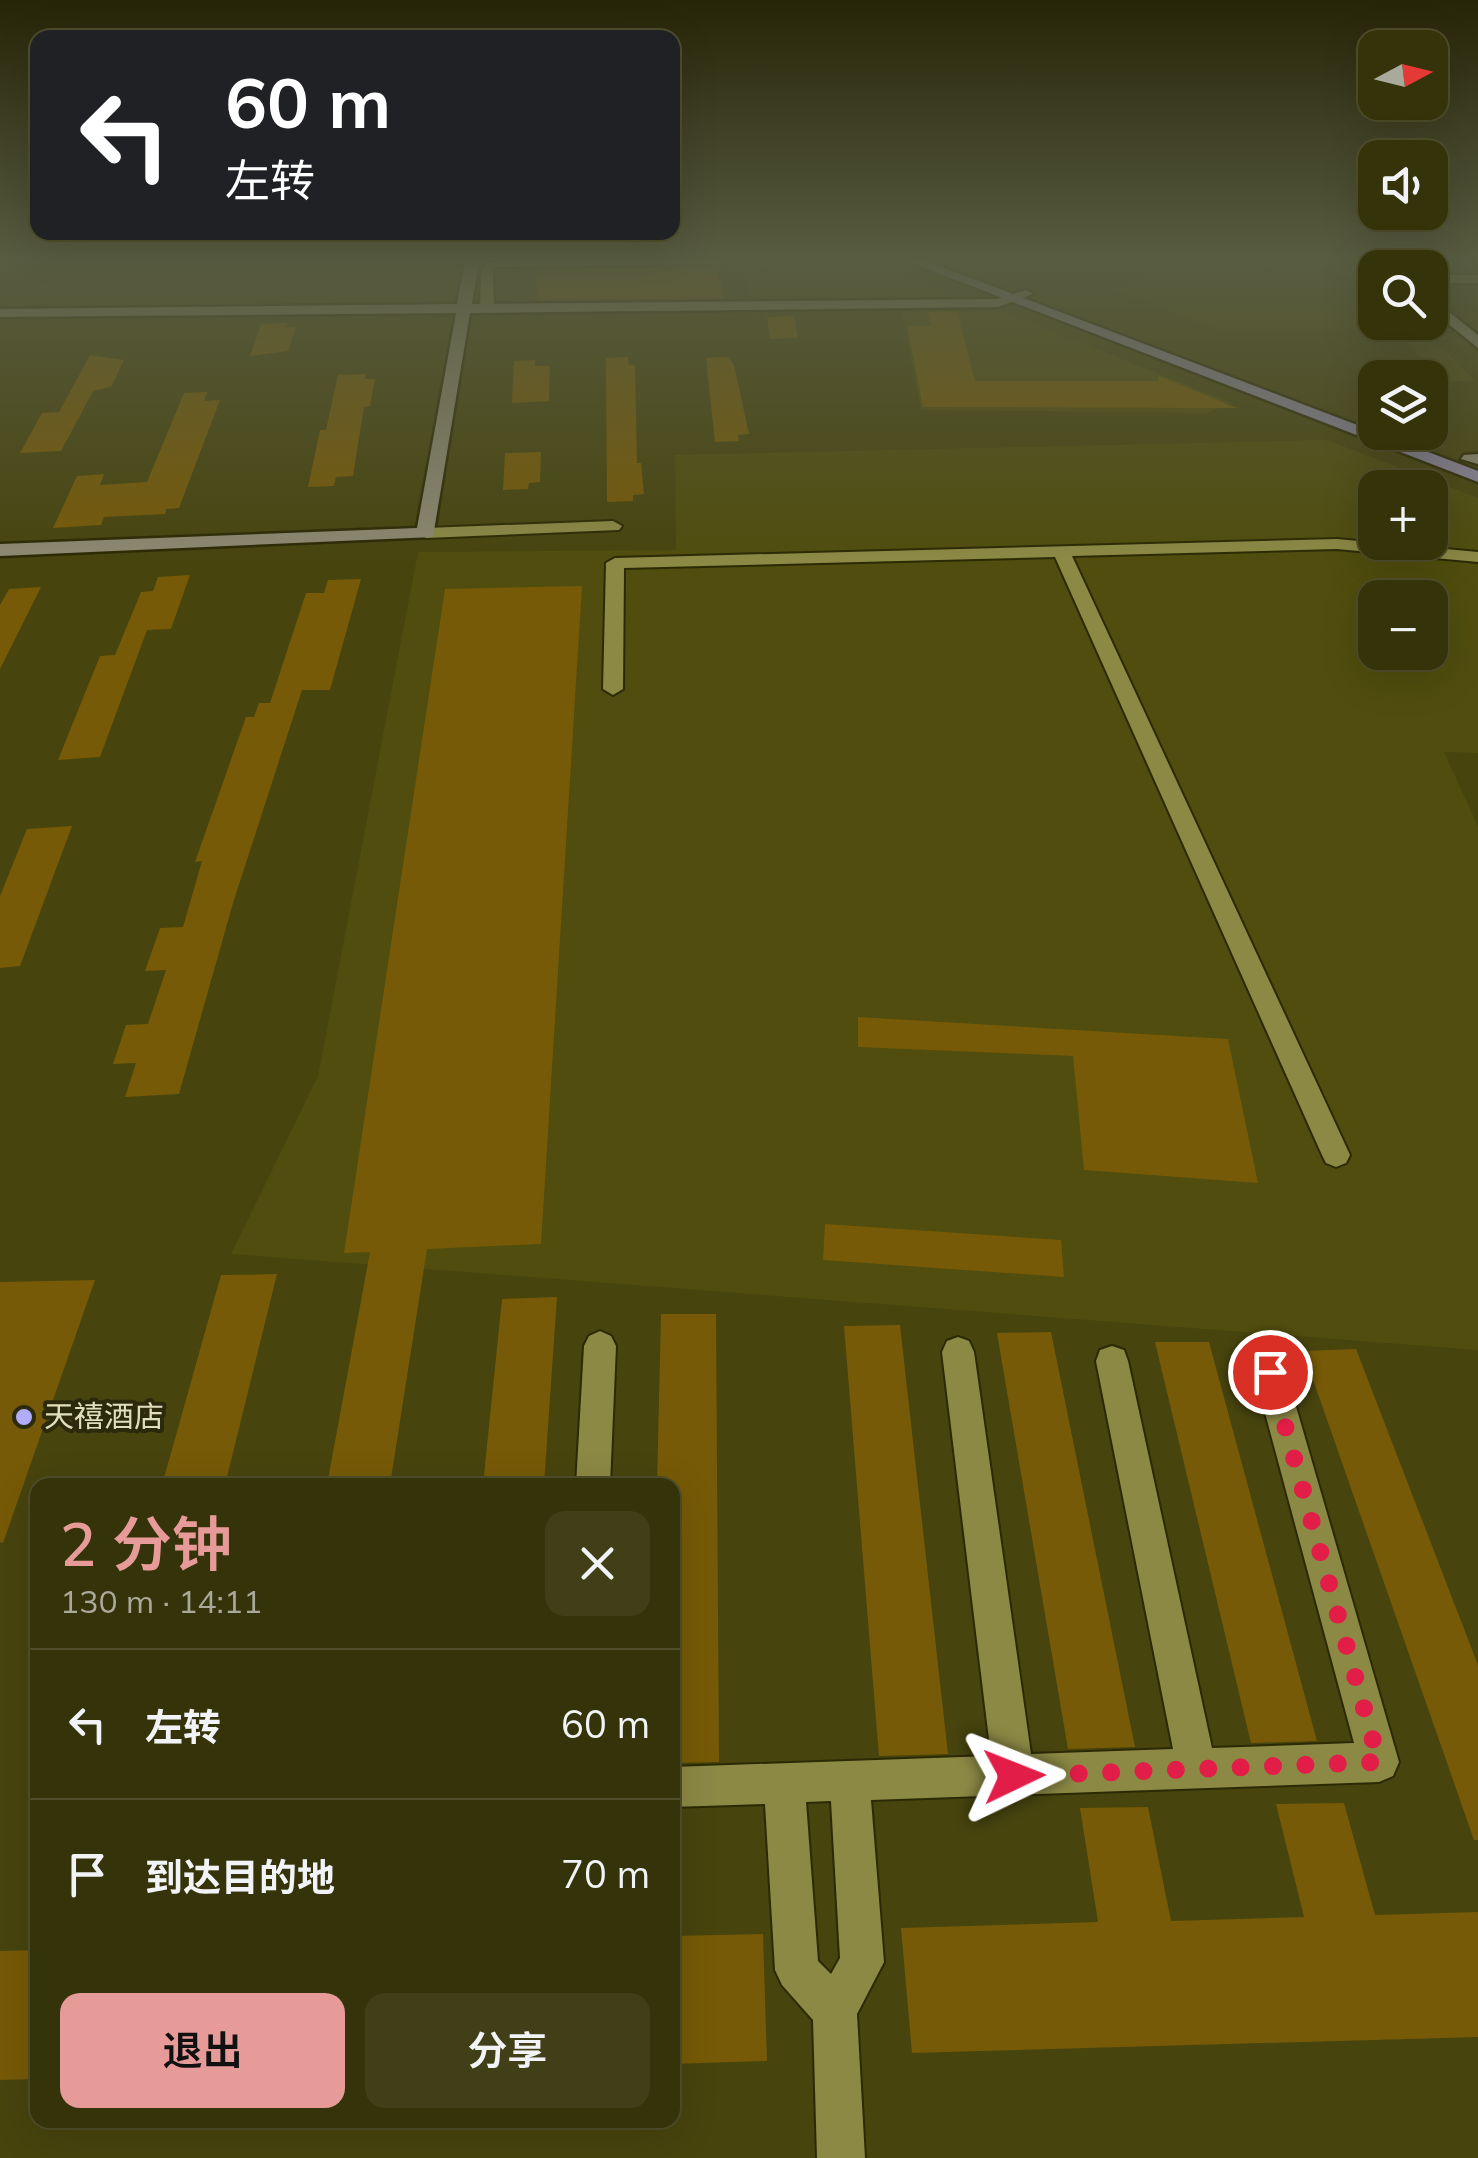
<!DOCTYPE html>
<html lang="zh">
<meta charset="utf-8">
<style>
:root{--surface:#35330a;--page:#403f18;--text:#f1f3f6;--muted:#aaaa9c;--line:#4f4e2b;--accent:#e69b98}
body{margin:0;font-family:Mulish,"Noto Sans SC",sans-serif;background:var(--page);color:var(--text);height:100vh;display:flex;flex-direction:column;font-size:38px;white-space:nowrap}
*{box-sizing:border-box;margin:0}
p{font-size:32px;color:var(--muted)}
.icon{flex:none;width:55px;height:55px;fill:none;stroke:currentColor;stroke-width:2;stroke-linecap:round;stroke-linejoin:round}
.map{position:relative;flex:1;overflow:hidden}
.sheet{position:absolute;left:30px;top:1478px;width:650px;height:650px;display:flex;flex-direction:column;background:var(--surface);border-radius:20px;box-shadow:0 10px 40px #0002,0 0 0 2px var(--line)}
.sheet>*{flex:none}
.banner{position:absolute;left:30px;top:30px;width:650px;height:210px;border-radius:20px;box-shadow:0 10px 40px #0002,0 0 0 2px var(--line);background:#202124;color:#fff;overflow:hidden}
.needle{width:65px;rotate:83deg}
.tools{position:absolute;left:1358px;top:30px;display:grid;gap:20px}
.tools a{display:grid;place-items:center;width:90px;height:90px;border-radius:20px;background:var(--surface);box-shadow:0 10px 40px #0002,0 0 0 2px var(--line);font-size:50px}
.pin{position:absolute;display:grid;place-items:center;width:85px;height:85px;color:#fff;margin:-42px;border:5px solid #fff;border-radius:50%;box-shadow:0 2px 10px #0007}
.me{position:absolute;width:110px;margin:-55px;rotate:88deg;stroke-linejoin:round;filter:drop-shadow(0 0 8px #0008)}
.turn{display:flex;align-items:center;gap:35px;height:210px;padding:0 30px;font-size:45px}
.turn .icon{width:130px;height:130px;stroke-width:2.5}
.turn b{display:block;font-size:70px;line-height:85px}
.round{display:grid;place-items:center;flex:none;width:105px;height:105px;border-radius:20px;background:var(--page)}
.overview{display:flex;align-items:center;justify-content:space-between;height:170px;padding:0 30px}
h1{font-size:60px;font-weight:600;line-height:75px;color:var(--accent)}
.cta{display:flex;gap:20px;margin-top:auto;padding:20px 30px}
.cta a{flex:1;height:115px;border-radius:20px;background:var(--accent);color:#111;font-size:40px;font-weight:600;line-height:115px;text-align:center}
.cta a+a{background:var(--page);color:var(--text)}
ul{padding:0;list-style:none}
li{display:flex;align-items:center;gap:30px;height:150px;padding:0 30px;border-top:2px solid var(--line)}
li div{flex:1}
li b{display:block;font-size:38px}
li em{font-style:normal}
.map>svg:first-child{display:block}
.built{fill:#504d0e;fill-rule:evenodd}
.building{fill:#765a07}
.lines{fill:none;stroke-linecap:round;stroke-linejoin:round}
.street-casing{stroke:#2c2a05;stroke-width:4}
.secondary-casing{stroke:#2c2a05;stroke-width:5}
.primary-casing{stroke:#2c2a05;stroke-width:5}
.street{fill:#8c8945;fill-rule:evenodd}
.secondary{fill:#8c8872;fill-rule:evenodd}
.primary{fill:#8c86a0;fill-rule:evenodd}
.route{stroke:#e11d48;stroke-width:18;stroke-dasharray:0 32.4}
.poi-dot{fill:#b2adf9;stroke:#2b2a0d;stroke-width:4}
.labels{text-anchor:middle;stroke-width:8;stroke-linejoin:round;paint-order:stroke}
.near-poi-label{font-size:30px;fill:#dfdfbd;stroke:#2b2a0d;text-anchor:start}
</style>
<div class="map">
<svg width="1478" height="2158" viewBox="0 0 1478 2158">
<rect width="100%" height="100%" fill="#47440e"/>
<!-- built -->
<path class="built" d="M805,259L842,263L859,259L960,298L754,303L740,262Z
M1126,259H1352L1375,282V322L1416,323L1475,381H1444L1392,328L1222,331L1106,288L1145,287Z
M999,310L1232,403L1207,413L921,410L901,311Z
M1327,440L1478,498V753L1444,752L1478,826V1350L231,1254L318,1076L418,552L676,550L675,455ZM1375,488H1430V542H1375ZM1375,598H1430V652H1375Z"/>
<!-- building -->
<path class="building" d="M716,268L725,298L537,300L536,270Z
M957,311L975,381H1158L1159,376L1237,408L923,407L907,326H932L928,312Z
M794,316L798,338L770,339L767,317Z
M287,323L286,327H296L288,351L250,356L261,324Z
M90,355L124,360L111,387L93,391L61,451L20,453L42,413L59,412Z
M628,357L629,365H635L637,463H641L644,494L633,495V501L607,502L606,358Z
M728,357L734,365L749,434L738,435L739,441L715,442L706,358Z
M535,360V366H550L549,401L512,403L514,361Z
M366,374L365,379H375L370,406L364,407L353,476L336,477L334,486L308,487L320,430H326L338,375Z
M207,392L204,401L220,400L179,508L166,509L165,514L104,517L101,525L53,528L77,476L104,474L100,485L147,482L184,393Z
M541,452L540,482L529,483L528,489L503,490L505,453Z
M190,575L171,629L147,630L100,757L58,760L100,656L115,655L141,592L153,591L158,577Z
M361,579L330,690H302L233,903L179,1094L125,1097L136,1063L113,1064L126,1025L148,1024L166,970L145,971L160,928L183,927L202,861L195,862L246,717H254L259,703H270L306,593H324L328,580Z
M582,586L541,1244L427,1249L390,1485H327L370,1252L344,1253L445,589Z
M41,587L0,669V605L9,589Z
M72,826L20,966L0,968V896L27,829Z
M858,1017L1228,1039L1258,1183L1084,1170L1073,1056L858,1047Z
M825,1224L1061,1240L1064,1277L823,1260Z
M277,1274L225,1485H162L221,1275Z
M95,1280L3,1543L0,1542V1282Z
M557,1297L544,1485H483L502,1299Z
M661,1314H716L719,1762L672,1763V1485H657Z
M900,1325L948,1754L879,1756L844,1326Z
M1051,1332L1135,1747L1068,1749L997,1333Z
M1155,1342H1209L1317,1741L1251,1743Z
M1356,1349L1478,1665V1840H1474L1303,1351Z
M1344,1803L1375,1915L1478,1912V2037L912,2053L901,1928L1098,1922L1080,1808L1148,1807L1171,1921L1304,1917L1276,1804Z
M763,1934L767,2061L672,2064V1936Z
M38,1950V2079L0,2080V1951Z"/>
<g class="lines">
<defs>
<path id="street" d="M495,259H727V260L721,264L498,267L493,270L494,309L487,313L480,309L481,269Z
M1430,275H1478V283H1430Z
M613,521L622,526L619,530L426,538L417,533L426,528Z
M1337,539L1478,552V562L1337,549L1072,556L1350,1155L1346,1163L1336,1167L1326,1163L1322,1155L1055,557L624,568L623,689L613,695L603,689L606,563L615,558Z
M600,1331L611,1336L616,1346L610,1485H576L584,1346L589,1336Z
M958,1337L969,1341L974,1352L1031,1754L1173,1749L1096,1361L1100,1350L1112,1346L1124,1350L1128,1361L1212,1748L1354,1743L1254,1372L1258,1361L1270,1357L1282,1361L1286,1372L1399,1762L1393,1776L1379,1782L871,1800L884,1962L857,2014L865,2158H817L813,2020L782,1985L775,1970L765,1804L672,1807V1767L991,1756L942,1352L947,1341ZM831,1801L840,1958L831,1974L818,1961L806,1802Z"/>
<path id="secondary" d="M465,259H479L472,304L997,299L1026,290L1033,294L998,307L470,313L433,537L0,556V544L417,528L456,313L0,317V309L457,304Z
M1395,259H1410L1419,268H1403Z
M1430,297L1478,335V348L1430,309Z
M1478,454V464L1461,459L1464,455Z"/>
<path id="primary" d="M902,259H921L1478,471V482Z"/>
</defs>
<!-- street casing -->
<use href="#street" class="street-casing"/>
<!-- secondary casing -->
<use href="#secondary" class="secondary-casing"/>
<!-- primary casing -->
<use href="#primary" class="primary-casing"/>
<!-- street -->
<use href="#street" class="street"/>
<!-- secondary -->
<use href="#secondary" class="secondary"/>
<!-- primary -->
<use href="#primary" class="primary"/>
</g>
<!-- sky -->
<linearGradient id="sky" x2="0" y2="1"><stop stop-color="#272508"/><stop offset="0.46" stop-color="#585c41"/><stop offset="1" stop-color="#585c41" stop-opacity="0"/></linearGradient>
<rect width="1478" height="561" fill="url(#sky)"/>
<g class="lines">
<!-- route -->
<path class="route" d="M1014,1776L1379,1762L1270,1372"/>
</g>
<!-- markers -->
<circle class="poi-dot" cx="24" cy="1417" r="10"/>
<g class="labels">
<!-- near-poi labels -->
<g class="near-poi-label">
<text x="44" y="1427">天禧酒店</text>
</g>
</g>
</svg>
<div class="tools">
<a><svg class="needle" viewBox="-14 -14 28 28"><path d="M0-13l5 13h-10z" fill="#e53935"/><path d="M0 13l5-13h-10z" fill="#aaaa9c"/></svg></a>
<a><svg class="icon" aria-label="sound" viewBox="0 0 24 24"><path d="M4 9h4l5-4v14l-5-4H4zM17 9q2 3 0 6"/></svg></a>
<a><svg class="icon" aria-label="search" viewBox="0 0 24 24"><circle cx="10" cy="10" r="6"/><path d="M15 15l6 6"/></svg></a>
<a><svg class="icon" aria-label="layers" viewBox="0 0 24 24"><path d="M12 4l9 5-9 5-9-5zM3 14l9 5 9-5"/></svg></a>
<a>+</a>
<a>−</a>
</div>
<div class="pin" style="left:1270px;top:1372px;background:#d93025"><svg class="icon" aria-label="arrive" viewBox="0 0 24 24"><path d="M6 21V4h12l-3 4 3 4H6"/></svg></div>
<svg class="me" style="left:1014px;top:1776px" viewBox="-20 -20 40 40"><path d="M0-17L14 15 0 8-14 15z" fill="#e11d48" stroke="#fff" stroke-width="4"/></svg>
<div class="banner">
<div class="turn"><svg class="icon" aria-label="left" viewBox="0 0 24 24"><path d="M17 20v-9H6M10 6l-5 5 5 5"/></svg><div><b>60 m</b>左转</div></div>
</div>
<section class="sheet">
<div class="overview"><div><h1>2 分钟</h1><p>130 m · 14:11</p></div><a class="round"><svg class="icon" aria-label="close" viewBox="0 0 24 24"><path d="M6 6l12 12M18 6L6 18"/></svg></a></div>
<ul>
<li><svg class="icon" aria-label="left" viewBox="0 0 24 24"><path d="M17 20v-9H6M10 6l-5 5 5 5"/></svg><div><b>左转</b></div><em>60 m</em></li>
<li><svg class="icon" aria-label="arrive" viewBox="0 0 24 24"><path d="M6 21V4h12l-3 4 3 4H6"/></svg><div><b>到达目的地</b></div><em>70 m</em></li>
</ul>
<div class="cta"><a>退出</a><a>分享</a></div>
</section>
</div>
